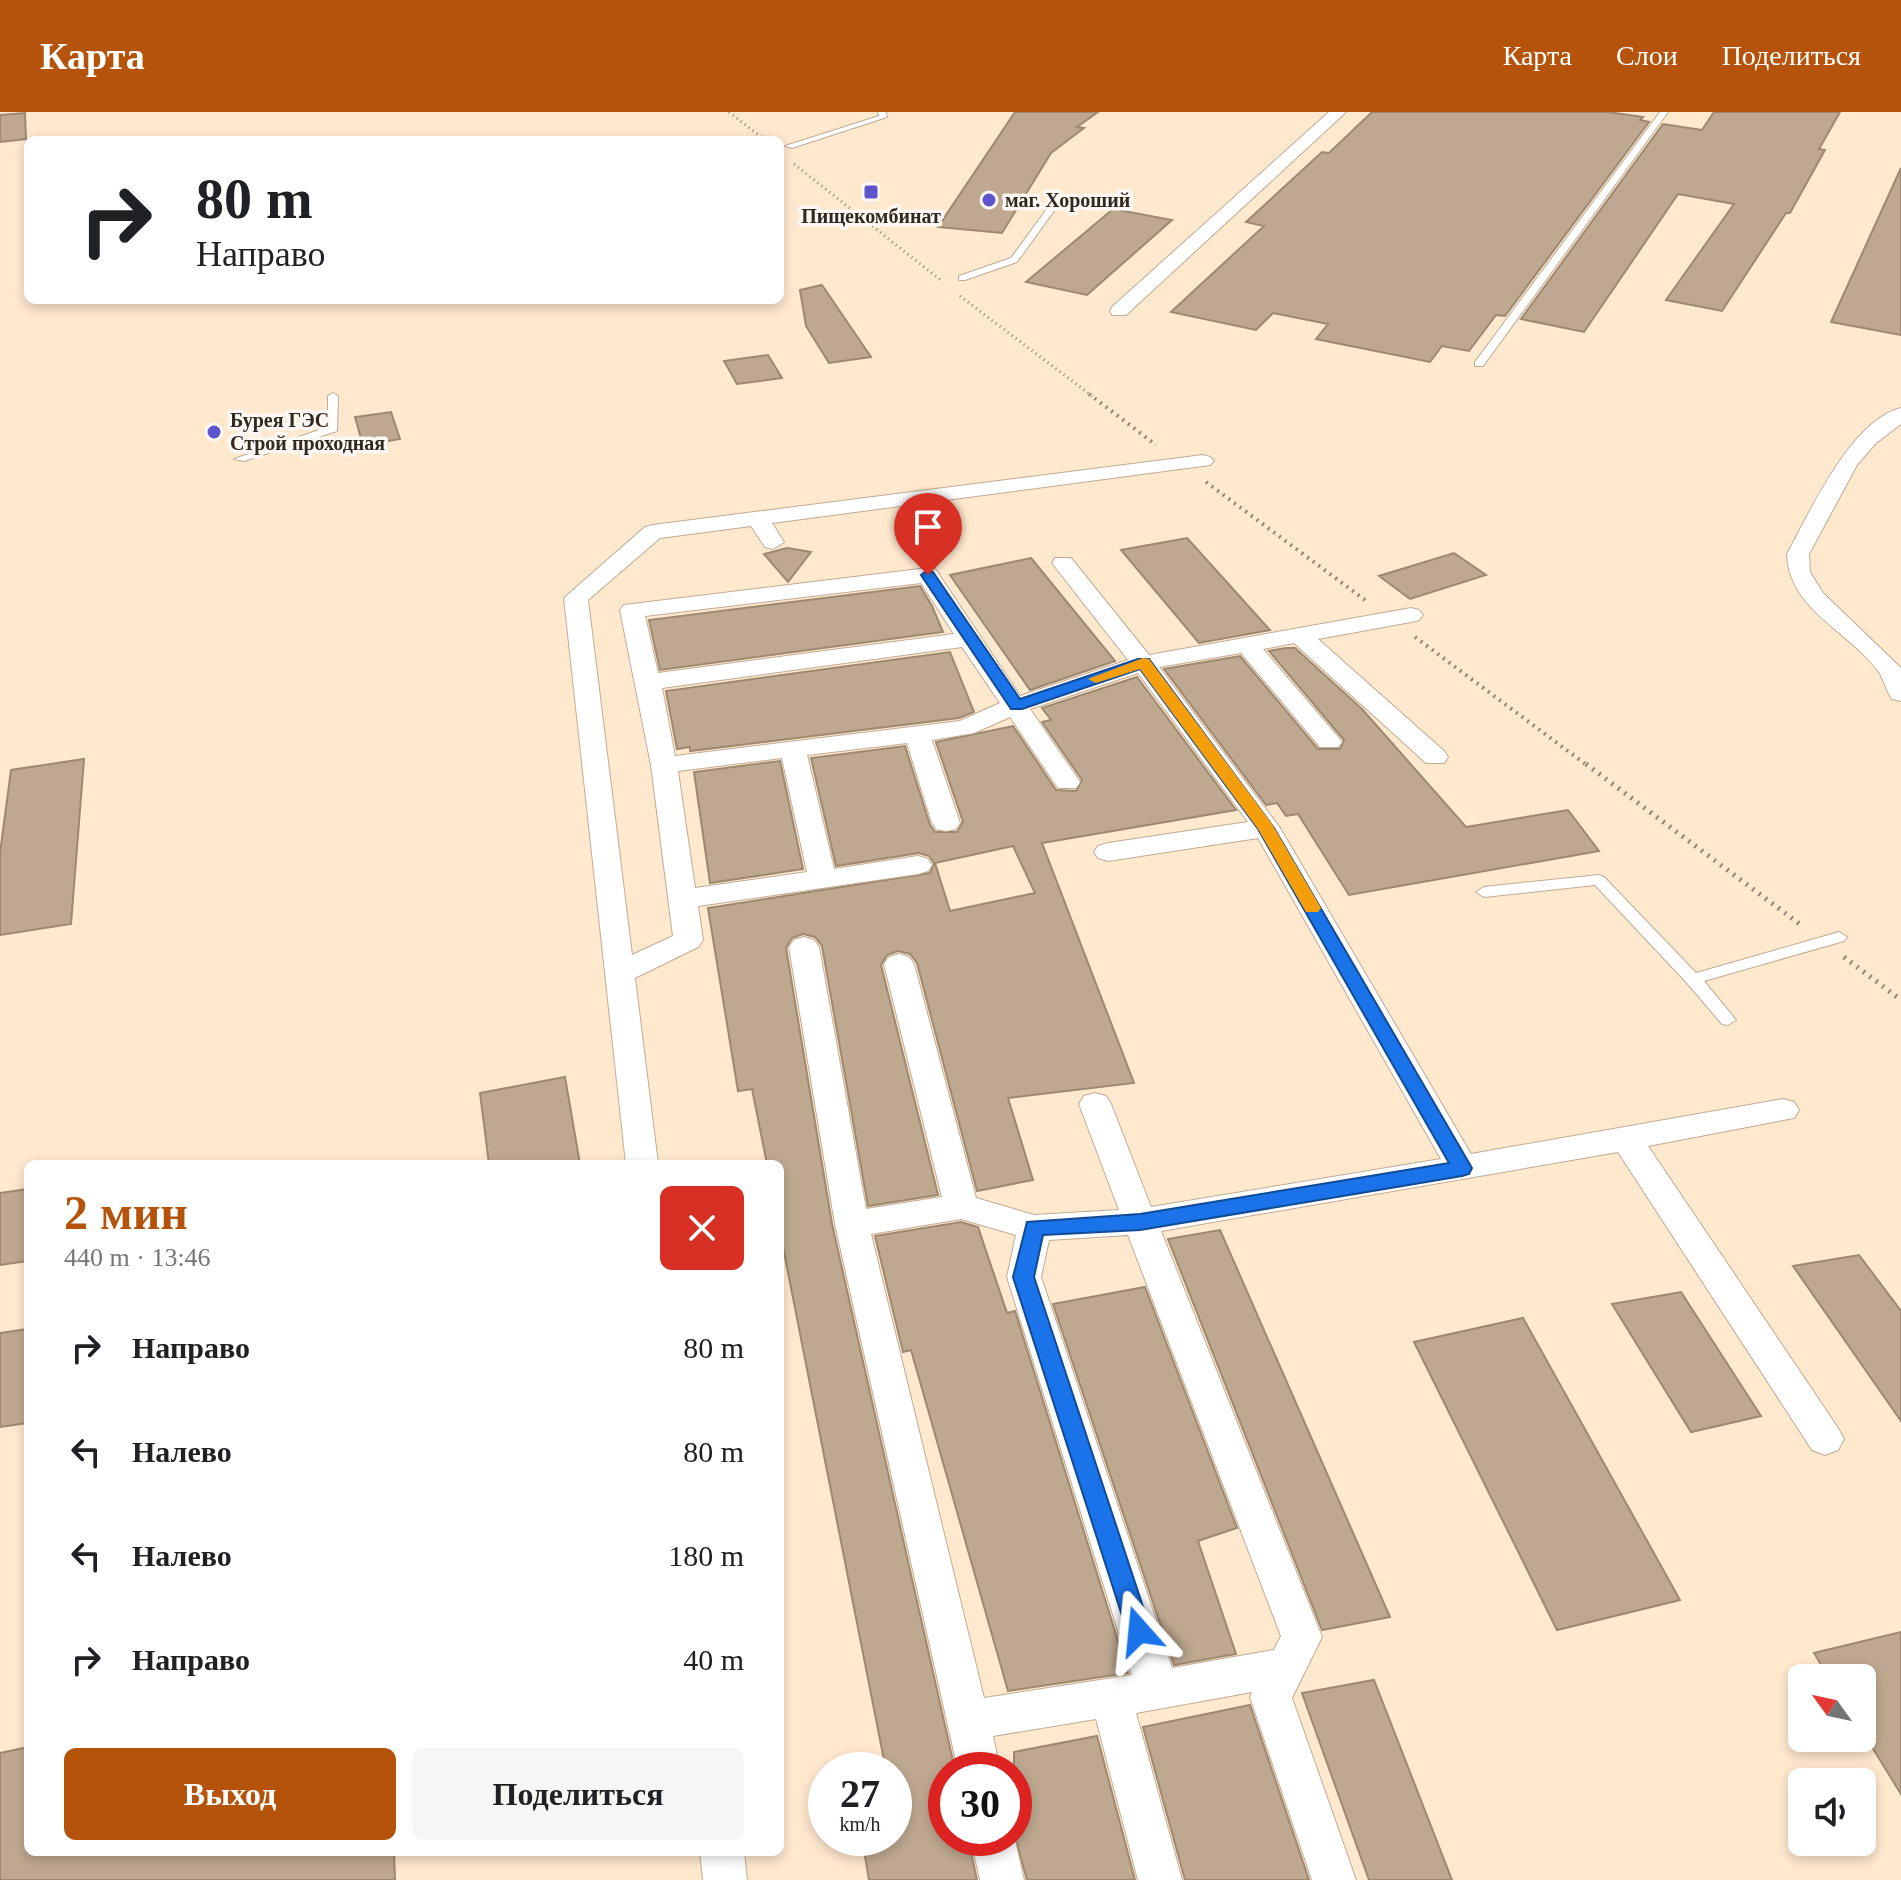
<!DOCTYPE html>
<html lang="ru">
<meta charset="utf-8">
<style>
:root{--surface:#fff;--page:#f6f6f6;--text:#202124;--muted:#757577;--accent:#b45309}
body{margin:0;font-family:Georgia,serif;background:var(--page);color:var(--text);height:100vh;display:flex;flex-direction:column;font-size:30px;white-space:nowrap}
*{box-sizing:border-box;margin:0}
p{font-size:26px;color:var(--muted)}
.icon{flex:none;width:44px;height:44px;fill:none;stroke:currentColor;stroke-width:2;stroke-linecap:round;stroke-linejoin:round}
.map{position:relative;flex:1;overflow:hidden}
.panel{position:absolute;left:24px;top:1048px;width:760px;height:696px;display:flex;flex-direction:column;background:var(--surface);border-radius:12px;box-shadow:0 4px 12px #0003}
.panel>*{flex:none}
.banner{position:absolute;left:24px;top:24px;width:760px;height:168px;border-radius:12px;box-shadow:0 4px 12px #0003;background:#fff;color:var(--text);overflow:hidden}
.needle{width:52px;rotate:303deg}
.fabs{position:absolute;left:1788px;top:1552px;display:grid;gap:16px}
.fabs a{display:grid;place-items:center;width:88px;height:88px;border-radius:12px;background:var(--surface);box-shadow:0 4px 12px #0003;font-size:40px}
.speed{position:absolute;left:808px;top:1640px;display:flex;gap:16px;font-size:40px;font-weight:700;text-align:center}
.speed>*{display:grid;place-content:center;width:104px;height:104px;border-radius:50%;background:var(--surface);box-shadow:0 4px 12px #0003;line-height:1}
.speed small{font-size:20px;font-weight:400}
.speed .limit{border:12px solid #d22;background:#fff;color:#111}
.pin{position:absolute;display:grid;place-items:center;width:68px;height:68px;color:#fff;margin:-82px -34px;border-radius:50% 50% 50% 0;rotate:-45deg;box-shadow:0 0 8px #0007}
.pin .icon{rotate:45deg}
.me{position:absolute;width:88px;margin:-44px;rotate:342deg;stroke-linejoin:round;filter:drop-shadow(0 0 6px #0008)}
.turn{display:flex;align-items:center;gap:28px;height:168px;padding:0 40px;font-size:36px}
.turn .icon{width:104px;height:104px;stroke-width:2.5}
.turn b{display:block;font-size:56px;line-height:68px}
.round{display:grid;place-items:center;flex:none;width:84px;height:84px;border-radius:12px;background:var(--page)}
.overview{display:flex;align-items:center;justify-content:space-between;height:136px;padding:0 40px}
h1{font-size:48px;font-weight:600;line-height:60px;color:var(--accent)}
.cta{display:flex;gap:16px;margin-top:auto;padding:16px 40px}
.cta a{flex:1;height:92px;border-radius:12px;background:var(--accent);color:#fff;font-size:32px;font-weight:600;line-height:92px;text-align:center}
.cta a+a{background:var(--page);color:var(--text)}
ul{padding:0;list-style:none}
li{display:flex;align-items:center;gap:24px;height:104px;padding:0 40px}
li div{flex:1}
li b{display:block;font-size:30px}
li em{font-style:normal}
header{display:flex;align-items:center;gap:48px;box-sizing:border-box;height:112px;padding:0 40px;background:var(--accent);color:#fff}
header strong{font-size:38px}
nav{display:flex;gap:44px;margin-inline-start:auto;font-size:28px}
.map>svg:first-child{display:block}
.building{fill:#bea890;stroke:#9d8871;stroke-width:2;fill-rule:evenodd}
.lines{fill:none;stroke-linecap:round;stroke-linejoin:round}
.service-casing{stroke:#c1ab93;stroke-width:2}
.minor-casing{stroke:#c1ab93;stroke-width:2}
.path-far2{stroke:#948573;stroke-width:3;stroke-dasharray:1 4;stroke-linecap:butt}
.path-far1{stroke:#948573;stroke-width:4;stroke-dasharray:2 5;stroke-linecap:butt}
.path{stroke:#948573;stroke-width:5;stroke-dasharray:2 6;stroke-linecap:butt}
.service{fill:#fff;fill-rule:evenodd}
.minor{fill:#fff;fill-rule:evenodd}
.route{fill:#1a73e8;stroke:#114b97;stroke-width:2}
.slow{fill:#f59e0b}
.poi-dot{fill:#5d55cd;stroke:#fdf8f3;stroke-width:3}
.labels{text-anchor:middle;stroke-width:7;stroke-linejoin:round;paint-order:stroke}
.far-poi-label{font-size:20px;font-weight:bold;fill:#31281f;stroke:#fdf8f3;text-anchor:start}
</style>
<header>
<strong>Карта</strong>
<nav><a>Карта</a><a>Слои</a><a>Поделиться</a></nav>
</header>
<div class="map">
<svg width="1901" height="1768" viewBox="0 0 1901 1768">
<rect width="100%" height="100%" fill="#fee8ce"/>
<!-- building -->
<path class="building" d="M1015,0H1098L1077,15L1084,16L1051,41L1002,121L938,115Z
M1372,0H1608L1643,5L1640,8L1649,10L1505,204L1496,203L1469,239L1442,234L1430,250L1316,227L1328,212L1273,201L1256,218L1171,200L1264,114L1246,110L1322,40L1329,41Z
M1714,0H1840L1819,37L1825,38L1790,101H1786L1722,199L1666,188L1734,92L1678,82L1584,220L1521,207L1663,12L1702,18Z
M25,1L26,27L0,30V3Z
M1901,56V223L1831,210Z
M1113,97L1172,108L1087,183L1026,170Z
M822,173L871,245L829,251L806,214L800,178Z
M768,243L782,266L737,272L724,249Z
M391,300L400,327L363,333L355,305Z
M1187,426L1270,518L1199,531L1121,438Z
M787,436L811,440L788,470L764,442Z
M1454,441L1486,463L1410,487L1379,464Z
M1031,446L1115,549L1030,578L950,463Z
M920,474L932,494L943,520L660,558L649,508Z
M1286,536H1295L1362,597L1466,715L1568,698L1599,739L1349,783L1298,702L1286,704L1277,691L1266,693L1164,557L1240,544L1318,637H1340L1344,628L1269,539Z
M950,540L974,600L959,606L690,639V635L677,637L666,579Z
M1137,565L1236,698L1042,731L1134,971L1008,986L1033,1068L977,1079L917,851L910,842L898,839L887,843L881,853L938,1083L868,1094L822,834L815,825L803,822L792,826L786,836L832,1112L955,1658H946V1726H968L977,1768H869L862,1726H894V1658H886L780,1120V1052H767L752,977L738,979L708,796L930,761L934,751L929,744L919,741L836,754L811,646L905,634L930,713L935,720H957L963,710L936,630L1013,614L1056,678L1076,679L1082,668L1042,610L1051,608L1042,596ZM1013,734L1035,781L950,799L935,751Z
M84,647L71,812L0,823V741L11,658Z
M780,649L803,757L710,771L694,660Z
M565,965L580,1052H489L480,981Z
M28,1077V1149L0,1153V1081Z
M961,1110L978,1115L1007,1201L1015,1199L1128,1561L1008,1579L911,1238L903,1240L875,1124Z
M1220,1118L1390,1505L1322,1518L1168,1127Z
M1859,1143L1901,1199V1309L1793,1154Z
M1145,1175L1237,1416L1198,1429L1236,1542L1174,1553L1053,1192Z
M1681,1180L1761,1304L1691,1320L1612,1192Z
M1523,1206L1680,1488L1557,1518L1414,1230Z
M28,1217V1311L0,1315V1221Z
M1901,1520V1682L1862,1619V1566H1829L1814,1541Z
M1374,1568L1452,1768H1369L1302,1581Z
M1250,1593L1309,1768H1185L1143,1615Z
M1097,1624L1135,1768H1027L1014,1721V1640Z
M28,1635V1740H394L395,1768H0V1641Z"/>
<g class="lines">
<defs>
<path id="service" d="M878,0H886L887,5L792,36L785,34L879,4Z
M1660,0H1668L1483,254H1475V250Z
M1052,90L1059,92L1017,150L965,168H959V164L1011,146Z
M333,281L338,284L337,319L244,349L234,347L328,315V284Z
M1599,763L1604,765L1696,861L1839,820L1847,825L1844,829L1704,869L1736,908L1728,913L1722,912L1687,871L1595,773L1484,785L1476,780L1484,775Z"/>
<path id="minor" d="M1329,0H1346L1126,203H1112L1110,199L1112,195Z
M1901,296V312L1875,332L1857,353L1809,442L1810,460L1823,481L1901,556V589L1892,587C1886,579 1884,567 1878,559C1848,518 1789,498 1787,442C1810,400 1851,308 1901,296Z
M1203,343L1210,345L1214,349L1210,353L772,411L784,430L773,437L765,435L751,414L660,426L588,488L632,843L673,824L651,653L620,498L624,493L928,456L936,458L1020,584L1128,548L1052,451L1055,446H1071L1149,543L1411,496L1419,498L1423,503L1419,508L1411,510L1318,527L1444,639L1448,645L1444,651H1426L1294,531L1263,537L1338,625L1342,630L1338,635H1320L1241,541L1159,555L1280,716L1471,1042L1783,987L1794,990L1799,998L1794,1006L1648,1034L1838,1316L1844,1327L1838,1338L1825,1343L1812,1338L1618,1040L1161,1119L1322,1525L1292,1586L1356,1768H1312L1250,1585L1252,1580L1136,1601L1182,1768H1138L1096,1607L993,1624L1000,1658H958L835,1112L789,835L794,828L804,825L814,828L819,835L866,1097L942,1085L884,852L889,845L899,842L909,845L914,852L976,1086L1034,1103L1119,1098L1079,992L1084,984L1095,981L1106,984L1111,992L1151,1095L1441,1047L1258,726L1108,749L1098,746L1094,740L1098,734L1108,731L1248,710L1138,561L1030,597L1080,670L1076,676H1058L1010,605L974,621L932,628L960,711L956,717L946,719L936,717L932,711L907,631L807,643L834,757L918,744L928,747L932,753L928,759L918,762L698,794L703,828L698,835L635,866L658,1052H626L564,486L645,415L653,413ZM921,471L954,522L658,561L645,504ZM962,535L1000,591L960,609L675,644L662,576ZM782,646L807,760L695,776L678,659ZM961,1107L1016,1123L1007,1165L1132,1563L984,1586L871,1122ZM1128,1123L1281,1524L1274,1538L1172,1556L1041,1165L1049,1128Z
M1014,1724L1024,1768H980L971,1726Z
M700,1740H744L747,1768H703Z"/>
</defs>
<!-- service casing -->
<use href="#service" class="service-casing"/>
<!-- minor casing -->
<use href="#minor" class="minor-casing"/>
<!-- path-far2 -->
<path class="path-far2" d="M729,0L765,28
M794,52L943,170
M960,184L1092,284"/>
<!-- path-far1 -->
<path class="path-far1" d="M1089,282L1156,333
M1206,370L1365,488
M1415,525L1588,654"/>
<!-- path -->
<path class="path" d="M1586,652L1801,813
M1844,845L1901,888"/>
<!-- service -->
<use href="#service" class="service"/>
<!-- minor -->
<use href="#minor" class="minor"/>
</g>
<!-- route -->
<path class="route" d="M928,458L933,460L1020,587L1138,547H1149L1274,716L1472,1056L1469,1062L1462,1064L1140,1118L1043,1123L1034,1165L1151,1519L1148,1527L1139,1530L1131,1527L1127,1519L1013,1165L1027,1110L1140,1102L1449,1051L1258,717L1140,557L1022,597H1011L921,463Z"/>
<!-- slow -->
<path class="slow" d="M1143,546L1149,547L1272,712L1321,796L1318,800H1306L1258,717L1140,557L1096,571L1088,567Z"/>
<!-- markers -->
<g class="poi-dot">
<rect x="863" y="72" width="16" height="16" rx="4"/>
<circle cx="989" cy="88" r="8"/>
<circle cx="214" cy="320" r="8"/>
</g>
<g class="labels">
<!-- far-poi labels -->
<g class="far-poi-label">
<text x="1005" y="95">маг. Хороший</text>
<text x="871" y="111" text-anchor="middle">Пищекомбинат</text>
<text x="230" y="315">Бурея ГЭС<tspan x="230" dy="23">Строй проходная</tspan></text>
</g>
</g>
</svg>
<div class="fabs">
<a><svg class="needle" viewBox="-14 -14 28 28"><path d="M0-13l5 13h-10z" fill="#e53935"/><path d="M0 13l5-13h-10z" fill="#757577"/></svg></a>
<a><svg class="icon" aria-label="sound" viewBox="0 0 24 24"><path d="M4 9h4l5-4v14l-5-4H4zM17 9q2 3 0 6"/></svg></a>
</div>
<div class="speed"><div>27<small>km/h</small></div><div class="limit">30</div></div>
<div class="pin" style="left:928px;top:463px;background:#d93025"><svg class="icon" aria-label="arrive" viewBox="0 0 24 24"><path d="M6 21V4h12l-3 4 3 4H6"/></svg></div>
<svg class="me" style="left:1139px;top:1519px" viewBox="-20 -20 40 40"><path d="M0-17L14 15 0 8-14 15z" fill="#1a73e8" stroke="#fff" stroke-width="4"/></svg>
<div class="banner">
<div class="turn"><svg class="icon" aria-label="right" viewBox="0 0 24 24"><path d="M7 20v-9h11M14 6l5 5-5 5"/></svg><div><b>80 m</b>Направо</div></div>
</div>
<section class="panel">
<div class="overview"><div><h1>2 мин</h1><p>440 m · 13:46</p></div><a class="round" style="background:#d93025;color:#fff"><svg class="icon" aria-label="close" viewBox="0 0 24 24"><path d="M6 6l12 12M18 6L6 18"/></svg></a></div>
<ul>
<li><svg class="icon" aria-label="right" viewBox="0 0 24 24"><path d="M7 20v-9h11M14 6l5 5-5 5"/></svg><div><b>Направо</b></div><em>80 m</em></li>
<li><svg class="icon" aria-label="left" viewBox="0 0 24 24"><path d="M17 20v-9H6M10 6l-5 5 5 5"/></svg><div><b>Налево</b></div><em>80 m</em></li>
<li><svg class="icon" aria-label="left" viewBox="0 0 24 24"><path d="M17 20v-9H6M10 6l-5 5 5 5"/></svg><div><b>Налево</b></div><em>180 m</em></li>
<li><svg class="icon" aria-label="right" viewBox="0 0 24 24"><path d="M7 20v-9h11M14 6l5 5-5 5"/></svg><div><b>Направо</b></div><em>40 m</em></li>
</ul>
<div class="cta"><a>Выход</a><a>Поделиться</a></div>
</section>
</div>
